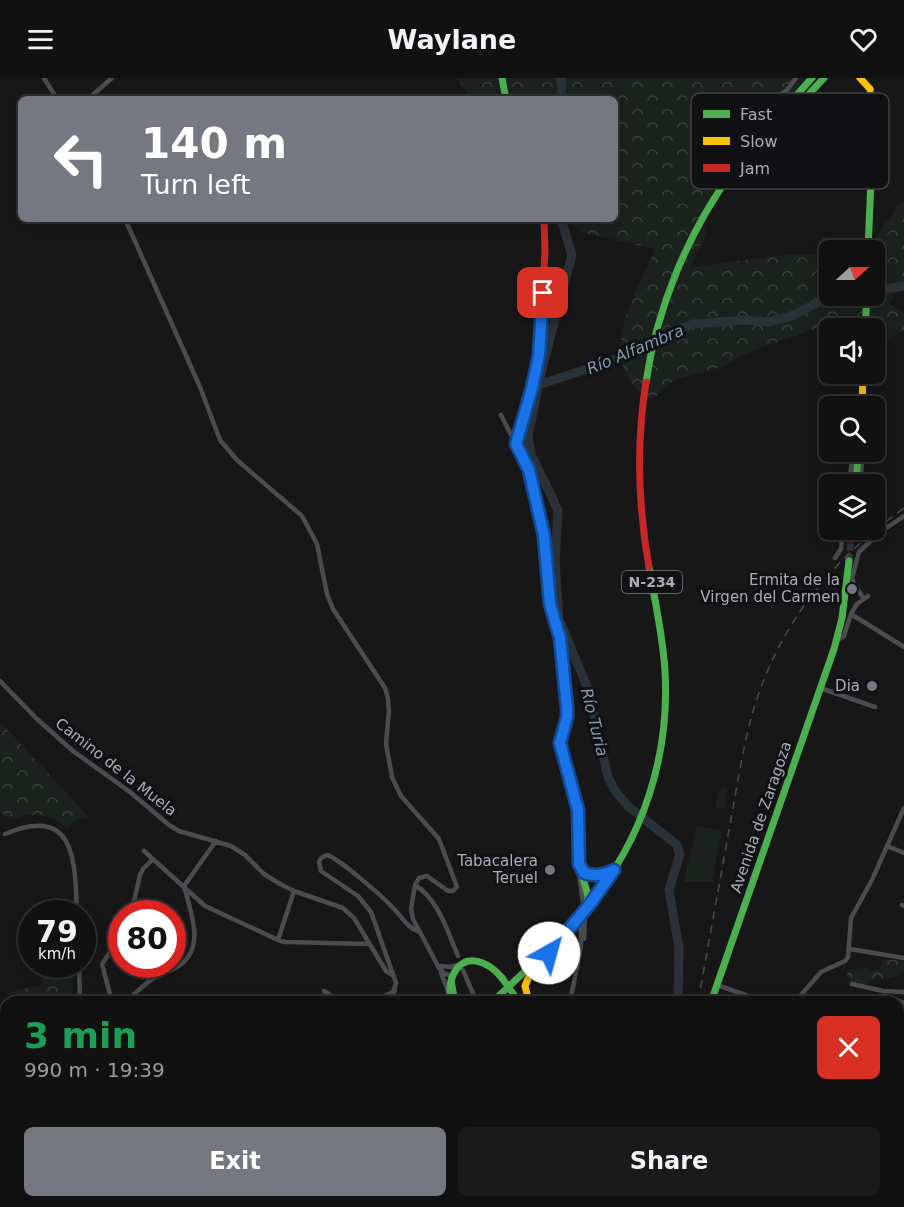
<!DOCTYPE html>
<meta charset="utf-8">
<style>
:root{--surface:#111;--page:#1a1a1a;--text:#f1f3f6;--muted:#9c9d9f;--line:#303131;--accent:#757880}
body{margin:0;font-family:"DejaVu Sans",sans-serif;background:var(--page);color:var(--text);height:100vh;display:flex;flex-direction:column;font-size:22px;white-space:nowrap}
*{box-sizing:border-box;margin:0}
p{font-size:20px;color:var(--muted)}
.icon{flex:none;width:33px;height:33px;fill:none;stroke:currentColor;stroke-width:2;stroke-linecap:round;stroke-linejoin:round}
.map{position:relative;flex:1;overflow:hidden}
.details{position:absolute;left:0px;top:918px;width:904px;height:212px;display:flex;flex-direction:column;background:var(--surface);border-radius:18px 18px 0 0;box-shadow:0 3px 15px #0003,0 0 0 2px var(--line)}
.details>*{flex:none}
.banner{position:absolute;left:18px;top:18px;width:600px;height:126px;border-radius:9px;box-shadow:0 3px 15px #0003,0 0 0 2px var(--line);background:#757880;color:#fff;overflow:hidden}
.needle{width:39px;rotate:69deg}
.fabs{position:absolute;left:819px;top:162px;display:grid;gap:12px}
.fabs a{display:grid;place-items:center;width:66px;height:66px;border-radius:9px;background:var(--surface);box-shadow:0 3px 15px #0003,0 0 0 2px var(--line);font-size:30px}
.speed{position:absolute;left:18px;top:822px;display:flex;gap:12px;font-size:30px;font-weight:700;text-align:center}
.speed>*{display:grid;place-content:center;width:78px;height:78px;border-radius:50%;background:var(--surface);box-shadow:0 3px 15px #0003,0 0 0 2px var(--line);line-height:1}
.speed small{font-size:15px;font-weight:400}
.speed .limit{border:9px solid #d22;background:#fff;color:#111}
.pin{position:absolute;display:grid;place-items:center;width:51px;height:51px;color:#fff;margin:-26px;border-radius:12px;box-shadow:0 3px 9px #0006}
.me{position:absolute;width:66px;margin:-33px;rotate:38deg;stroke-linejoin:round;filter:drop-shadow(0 0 4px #0008)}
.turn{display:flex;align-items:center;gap:21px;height:126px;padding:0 24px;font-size:27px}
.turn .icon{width:78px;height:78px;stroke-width:2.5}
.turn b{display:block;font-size:42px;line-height:51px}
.round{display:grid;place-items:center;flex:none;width:63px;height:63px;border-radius:9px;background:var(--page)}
.summary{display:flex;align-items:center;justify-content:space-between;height:102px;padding:0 24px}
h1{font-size:36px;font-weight:800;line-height:45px;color:#1e9e55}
.button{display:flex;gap:12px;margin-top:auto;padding:12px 24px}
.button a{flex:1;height:69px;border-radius:9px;background:var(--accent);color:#fff;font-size:24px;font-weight:800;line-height:69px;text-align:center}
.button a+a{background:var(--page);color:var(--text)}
header{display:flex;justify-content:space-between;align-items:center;height:78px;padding:0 24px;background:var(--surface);font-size:27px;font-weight:800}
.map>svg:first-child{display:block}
.green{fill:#1b211c}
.forest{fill:url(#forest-crowns)}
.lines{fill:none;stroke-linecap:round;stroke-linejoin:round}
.river{stroke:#2a3239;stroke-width:9}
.secondary-tunnel{stroke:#343537;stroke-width:7;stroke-dasharray:7 3.5;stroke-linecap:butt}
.street{stroke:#4b4c50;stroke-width:4.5}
.fast{stroke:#4caf50;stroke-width:7}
.slow{stroke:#ffc107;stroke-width:7}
.jam{stroke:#c62828;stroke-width:7}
.rail{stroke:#4b4c4f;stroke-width:1.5;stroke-dasharray:8 6;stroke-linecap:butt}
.fast-bridge{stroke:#4caf50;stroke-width:7}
.route-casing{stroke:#114b97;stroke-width:15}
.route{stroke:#1a73e8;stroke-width:10}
.poi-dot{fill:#757880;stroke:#111113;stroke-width:2}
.labels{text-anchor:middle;stroke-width:6;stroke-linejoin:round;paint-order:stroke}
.shield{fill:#111113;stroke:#7b7e86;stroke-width:1.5}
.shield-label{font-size:14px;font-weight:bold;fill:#a8adb8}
.poi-label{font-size:15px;fill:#a8adb8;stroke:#111113;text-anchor:end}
.street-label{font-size:15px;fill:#a8adb8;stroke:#111113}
.water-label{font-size:16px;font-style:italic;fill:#7f9bb3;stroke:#111113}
.key{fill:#111113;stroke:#3e4045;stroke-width:1.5}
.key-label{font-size:16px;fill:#a8adb8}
</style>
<header><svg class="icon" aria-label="menu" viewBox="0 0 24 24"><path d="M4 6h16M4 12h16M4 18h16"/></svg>Waylane<svg class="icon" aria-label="heart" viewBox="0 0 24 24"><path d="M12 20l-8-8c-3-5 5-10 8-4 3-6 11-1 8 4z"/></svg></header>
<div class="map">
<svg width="904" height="1129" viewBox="0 0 904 1129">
<defs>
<pattern id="forest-crowns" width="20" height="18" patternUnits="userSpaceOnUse" patternTransform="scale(1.5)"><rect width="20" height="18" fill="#1b211c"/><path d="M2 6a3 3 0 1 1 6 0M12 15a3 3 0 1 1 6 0" fill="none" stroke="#393f3b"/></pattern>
</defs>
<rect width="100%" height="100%" fill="#171717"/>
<!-- green -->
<path class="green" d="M722,708L728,710L724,730H715L719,712H721Z
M697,748L722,753L712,804H683Z"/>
<!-- forest -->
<path class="forest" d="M457,0H829L795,32L757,53L733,81L703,139L706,157L690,189L784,177L829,176L830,218H874V172H867L900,125L904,122V203L889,225L904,235V252L886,262L875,256L874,250H866L848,240L753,272L721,289L674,302L652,322C646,318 638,314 634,309C601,268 638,211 655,171L580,154L567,141H615V21H471Z
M2,646L91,741C80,738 74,742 68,751C50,735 32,733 10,742L0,734V647Z
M882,881L904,883V893C900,896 895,899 890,900C881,902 874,898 868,907L848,904L847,893L868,889V893L880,891Z
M38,887H72L73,924H10L8,915L43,906Z"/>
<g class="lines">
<!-- river -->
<path class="river" d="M561,0L562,21
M561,141L572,177L543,287L528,358L531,376L558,432L555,483L559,541L590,616L591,625L608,699L616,714L629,729L676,766L680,776L669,812L679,870L678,924
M874,213L904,208
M538,307L611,283L640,272L661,258L693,246L747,242L768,244L789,239L829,219L837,218
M424,1129L429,1124"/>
<!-- secondary-tunnel -->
<path class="secondary-tunnel" d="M849,483L851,461"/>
<!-- street -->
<path class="street" d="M44,0L57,21
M777,19L787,12L796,0
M88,21L112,0
M125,141L200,309L220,362L237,382L302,438L317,466L327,516L333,531L385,610L388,621L389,633L386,666L392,699L401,718L439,761L457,809L453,813H448L427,798L419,800L415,807
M501,337L529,392L544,458L550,526L560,560L567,634L560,665L578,732V779L581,793
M849,406L853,374
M860,406L863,374
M835,480L841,471L843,452
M864,521L854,506L852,500L859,474L879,455L904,438
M851,536L857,526L868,518
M836,563L844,558L851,536L904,569
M0,603L37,641L73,673L130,714L169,747L179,753L231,768L245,777L264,796L280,806L294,813L343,830L354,840L386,893L394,898
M820,610L875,629
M5,756C76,726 75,783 77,836
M887,768L904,775
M144,773L205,828L278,862L285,864L369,866
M579,795L583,825
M902,827L904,828
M131,836L140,797L143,791L153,781
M584,861L585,839
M278,862L294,813
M850,871L904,880
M79,886L80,924
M441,888L450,889L458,887
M463,892L474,918
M441,895L448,913
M452,898L445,896L439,890L413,841L411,831L415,807C439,822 447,853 458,878
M852,906L883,913L904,914
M717,907L766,924
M324,913L341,924
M261,919V924
M112,924L102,886L122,856
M125,924C135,916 144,906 154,900C163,895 172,893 180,887C206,868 190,833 184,808L216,763
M372,924L395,913
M390,924L396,905L371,834L358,818L321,793L319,784L321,780L327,777C338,780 382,818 391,828C401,837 406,849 419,854
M570,924L581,869V838
M795,924L821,894L845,883L848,879L851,840L872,802L904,730
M814,924L816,921
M878,924L879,920L885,918L904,925
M898,969L904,968
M898,993L904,989
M898,1026L904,1015
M0,1036L6,1040
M898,1047L904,1049
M898,1060L904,1070L899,1078
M899,1078L904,1091
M110,1124L117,1129
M360,1124L370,1129
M835,1124L846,1129
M858,1124L862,1126L860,1129
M779,1127L782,1129
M265,1129L282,1124
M402,1129L407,1124
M563,1129L576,1124
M616,1129L620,1124"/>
<!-- fast -->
<path class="fast" d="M502,0L506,21
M733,104L765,64L824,0
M868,172L873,54L870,11
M865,250L867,218
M646,304C657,229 688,155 732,94C757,61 784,31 812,0
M856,406L858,374
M581,793L588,818L586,830
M581,793L596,798L614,792
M451,903L455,924
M450,924C450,916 449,907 452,900C462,872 489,883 502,900
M493,924C502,914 513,905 523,895C545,873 569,851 589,826C643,761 670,678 665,593C663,558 655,524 649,489
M711,924L834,571L842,540L849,483
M0,1115L6,1119
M14,1124L24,1129
M344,1129L352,1124
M668,1129L670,1124"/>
<!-- slow -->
<path class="slow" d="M860,0L870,11
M862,328L863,296
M529,924L525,908L531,894"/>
<!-- jam -->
<path class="jam" d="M646,304C636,366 638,427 649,489
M516,366L539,277L545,173L544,141
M851,461L852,452"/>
<!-- rail -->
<path class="rail" d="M698,924C709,863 720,802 731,741C739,698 745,653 760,612C789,533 836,480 904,430
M595,1129L602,1124"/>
<!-- fast-bridge -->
<path class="fast-bridge" d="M502,900L519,924"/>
</g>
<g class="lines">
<defs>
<path id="route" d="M543,215L539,277L532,310L516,366L529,392L544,458L550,526L560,560L567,630V639L560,665L578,732L579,786L584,795C595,799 604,797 614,792L590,826L549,875"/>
</defs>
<!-- route casing -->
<use href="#route" class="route-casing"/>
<!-- route -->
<use href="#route" class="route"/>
</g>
<!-- markers -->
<g class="poi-dot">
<circle cx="852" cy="511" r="6"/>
<circle cx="872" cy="608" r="6"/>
<circle cx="550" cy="792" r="6"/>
</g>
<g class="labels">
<!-- shield labels -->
<rect class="shield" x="622" y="493" width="60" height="22" rx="4.5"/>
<g class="shield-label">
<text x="652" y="509">N-234</text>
</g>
<!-- poi labels -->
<g class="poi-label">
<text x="840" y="507">Ermita de la<tspan x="840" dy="17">Virgen del Carmen</tspan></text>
<text x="860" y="613">Dia</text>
<text x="538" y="788">Tabacalera<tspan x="538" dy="17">Teruel</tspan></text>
</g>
<!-- street labels -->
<g class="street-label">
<text transform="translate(116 689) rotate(38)" y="5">Camino de la Muela</text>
<text transform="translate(761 739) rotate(-71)" y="5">Avenida de Zaragoza</text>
</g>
<!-- water labels -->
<g class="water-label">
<text transform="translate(635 271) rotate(-23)" y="6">Río Alfambra</text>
<text transform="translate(595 644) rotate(76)" y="6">Río Turia</text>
</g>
</g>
<!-- legend -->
<rect x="691" y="15" width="198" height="96" rx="9" class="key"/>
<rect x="703" y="32" width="27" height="8" fill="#4caf50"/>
<rect x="703" y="59" width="27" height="8" fill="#ffc107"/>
<rect x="703" y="86" width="27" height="8" fill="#c62828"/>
<g class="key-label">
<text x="740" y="42">Fast</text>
<text x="740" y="69">Slow</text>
<text x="740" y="96">Jam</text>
</g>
</svg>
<div class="fabs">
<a><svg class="needle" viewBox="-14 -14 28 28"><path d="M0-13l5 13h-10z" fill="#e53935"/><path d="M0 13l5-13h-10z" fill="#9c9d9f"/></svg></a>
<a><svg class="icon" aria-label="sound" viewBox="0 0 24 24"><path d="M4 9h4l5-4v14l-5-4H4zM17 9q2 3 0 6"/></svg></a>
<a><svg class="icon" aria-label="search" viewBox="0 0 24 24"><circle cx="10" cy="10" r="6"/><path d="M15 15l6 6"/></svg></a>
<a><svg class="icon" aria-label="layers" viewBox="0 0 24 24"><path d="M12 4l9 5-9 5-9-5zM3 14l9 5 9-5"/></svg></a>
</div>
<div class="speed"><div>79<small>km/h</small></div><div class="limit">80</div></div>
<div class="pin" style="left:543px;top:215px;background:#d93025"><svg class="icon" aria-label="arrive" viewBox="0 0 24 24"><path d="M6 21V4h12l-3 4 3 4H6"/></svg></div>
<svg class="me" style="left:549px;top:875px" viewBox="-20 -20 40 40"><circle r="19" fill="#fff"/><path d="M0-13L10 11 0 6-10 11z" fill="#1a73e8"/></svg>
<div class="banner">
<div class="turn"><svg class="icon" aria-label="left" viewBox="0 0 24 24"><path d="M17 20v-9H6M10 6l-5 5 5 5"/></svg><div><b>140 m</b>Turn left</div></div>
</div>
<section class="details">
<div class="summary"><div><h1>3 min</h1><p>990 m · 19:39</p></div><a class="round" style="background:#d93025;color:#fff"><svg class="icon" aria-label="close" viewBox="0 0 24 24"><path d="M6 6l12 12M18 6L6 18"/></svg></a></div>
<div class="button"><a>Exit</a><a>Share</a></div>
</section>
</div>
